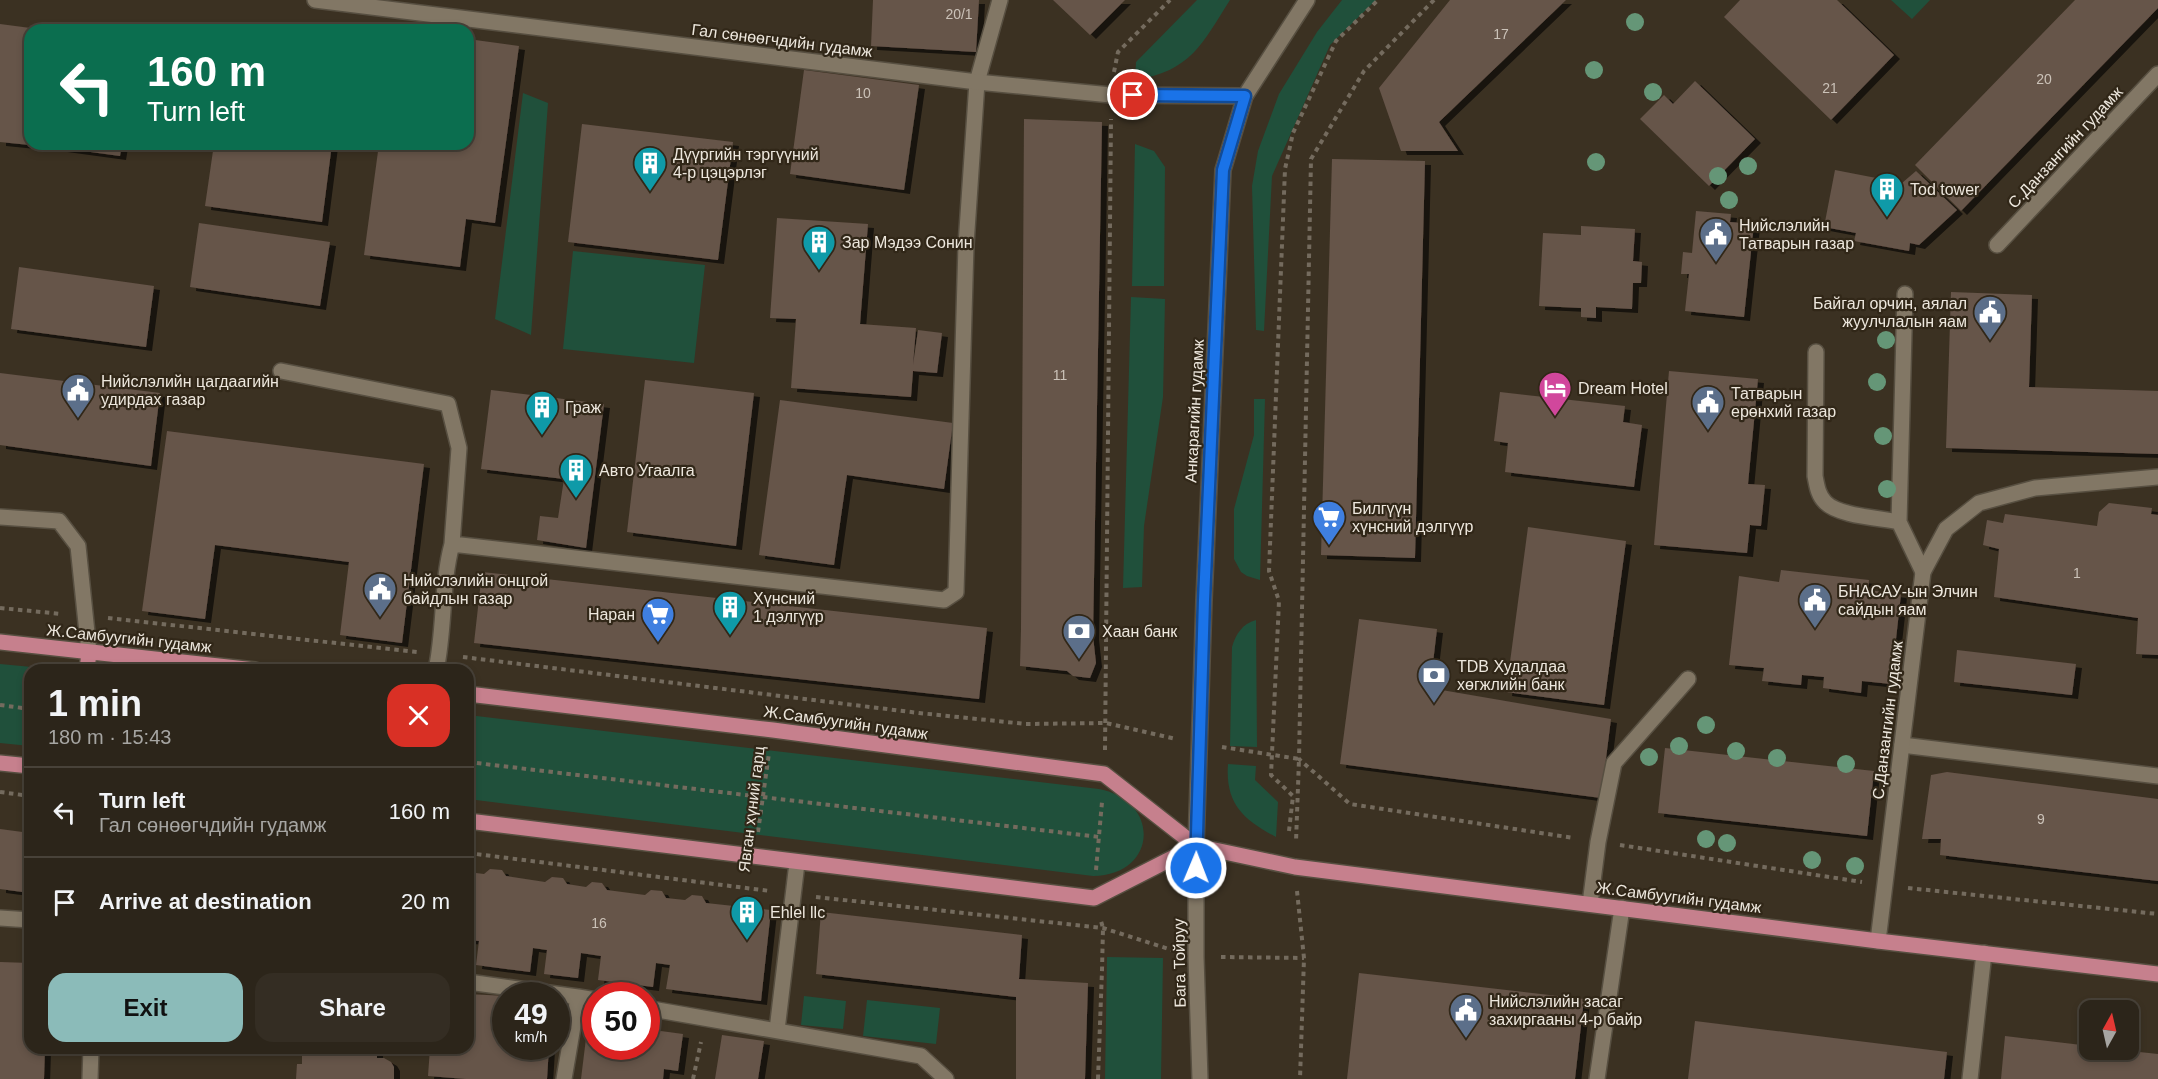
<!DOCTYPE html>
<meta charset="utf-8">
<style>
:root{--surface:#2c251a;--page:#342d23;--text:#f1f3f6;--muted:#a6a5a2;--line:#484239;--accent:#8bbbb9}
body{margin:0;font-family:Helvetica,sans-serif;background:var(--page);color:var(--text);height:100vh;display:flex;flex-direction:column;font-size:22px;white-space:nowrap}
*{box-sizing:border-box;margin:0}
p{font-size:20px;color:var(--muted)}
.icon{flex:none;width:33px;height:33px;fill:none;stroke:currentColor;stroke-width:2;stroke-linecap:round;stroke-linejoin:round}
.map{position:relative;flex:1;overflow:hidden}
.drawer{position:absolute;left:24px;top:664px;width:450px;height:390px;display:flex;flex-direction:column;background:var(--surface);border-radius:18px;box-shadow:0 3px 9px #0003,0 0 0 2px var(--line)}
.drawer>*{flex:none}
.top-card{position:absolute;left:24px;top:24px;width:450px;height:126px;border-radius:18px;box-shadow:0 3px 9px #0003,0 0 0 2px var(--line);background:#0b6e4f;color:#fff;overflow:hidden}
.needle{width:39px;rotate:8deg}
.tools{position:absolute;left:2079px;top:1000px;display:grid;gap:12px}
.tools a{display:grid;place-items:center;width:60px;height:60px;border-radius:12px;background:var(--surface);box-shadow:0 3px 9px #0003,0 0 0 2px var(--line);font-size:30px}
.speed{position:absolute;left:492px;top:982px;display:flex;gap:12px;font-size:30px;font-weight:700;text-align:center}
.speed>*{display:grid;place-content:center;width:78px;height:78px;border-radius:50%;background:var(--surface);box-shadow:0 3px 9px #0003,0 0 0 2px var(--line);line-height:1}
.speed small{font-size:15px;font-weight:400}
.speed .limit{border:9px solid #d22;background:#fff;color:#111}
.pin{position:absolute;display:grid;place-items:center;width:51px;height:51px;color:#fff;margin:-26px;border:3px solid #fff;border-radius:50%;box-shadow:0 2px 6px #0007}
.me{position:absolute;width:66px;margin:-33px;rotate:1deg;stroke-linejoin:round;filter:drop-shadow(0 0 4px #0008)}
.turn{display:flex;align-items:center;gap:21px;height:126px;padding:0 24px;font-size:27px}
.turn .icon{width:78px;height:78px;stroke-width:2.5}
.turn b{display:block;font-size:42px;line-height:51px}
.round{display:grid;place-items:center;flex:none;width:63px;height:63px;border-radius:18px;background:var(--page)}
.summary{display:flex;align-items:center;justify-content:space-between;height:102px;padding:0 24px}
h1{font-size:36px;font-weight:700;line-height:45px}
.button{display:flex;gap:12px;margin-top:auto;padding:12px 24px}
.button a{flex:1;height:69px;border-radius:18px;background:var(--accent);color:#111;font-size:24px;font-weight:700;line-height:69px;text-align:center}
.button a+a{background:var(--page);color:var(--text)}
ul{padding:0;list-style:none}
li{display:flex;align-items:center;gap:18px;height:90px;padding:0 24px;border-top:2px solid var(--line)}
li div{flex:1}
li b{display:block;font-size:22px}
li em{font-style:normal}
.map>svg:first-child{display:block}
.green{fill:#20503b}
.building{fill:#665449;filter:url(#shadow)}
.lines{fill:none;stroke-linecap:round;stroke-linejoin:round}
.service-casing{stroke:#574f41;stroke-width:18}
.minor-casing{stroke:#574f41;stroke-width:18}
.secondary-casing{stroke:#574f41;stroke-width:18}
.primary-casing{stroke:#574f41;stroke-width:18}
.path{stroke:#746b5e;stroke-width:4;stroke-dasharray:4.5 4.5;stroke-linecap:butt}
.service{stroke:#827765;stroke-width:15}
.minor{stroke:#827765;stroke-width:15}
.secondary{stroke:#827765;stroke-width:15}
.primary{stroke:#c6808d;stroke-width:15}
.tree{fill:#659677}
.route-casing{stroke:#114b97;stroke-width:15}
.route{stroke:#1a73e8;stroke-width:10}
.labels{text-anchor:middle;stroke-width:4.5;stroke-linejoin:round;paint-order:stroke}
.number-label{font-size:14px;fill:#cbc2b8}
.street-label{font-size:16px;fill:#ede7dd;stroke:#312718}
.poi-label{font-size:16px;fill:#ede7dd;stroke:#312718;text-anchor:start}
</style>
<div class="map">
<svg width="2158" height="1079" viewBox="0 0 2158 1079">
<defs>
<filter id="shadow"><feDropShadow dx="6" dy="4" stdDeviation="0" flood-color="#0009"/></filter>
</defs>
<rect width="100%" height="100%" fill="#3b3122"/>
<!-- green -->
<path class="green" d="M1197,0H1230C1202,44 1191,71 1135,80L1136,62Z
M1342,0H1376L1330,45L1272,176L1264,331L1256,330L1252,186L1258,151L1279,94L1317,32Z
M1891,0H1930L1912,19Z
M523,93L548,103L531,335L495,319Z
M1135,144L1154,151L1165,167L1164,286H1132Z
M573,251L705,265L694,363L563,349Z
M1131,297L1165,299L1163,397L1144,526L1142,587L1123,588Z
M1254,399H1265L1260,580L1247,576L1241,572L1234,559V509L1254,435Z
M1256,620L1257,747L1230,746L1232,647C1236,634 1242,624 1256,620Z
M0,664L64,670H30V746L0,743Z
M468,715L1099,789C1162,801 1157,876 1093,876L468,799Z
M1228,764L1256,766L1255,780L1278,802L1276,837C1243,820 1225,803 1228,764Z
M1107,957L1163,958L1161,1079H1105Z
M804,996L846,1001L843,1029L801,1025Z
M867,1000L940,1008L936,1044L863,1036Z"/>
<!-- building -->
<path class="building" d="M873,0H979L976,52L871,46Z
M1053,0H1125L1090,35Z
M1450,0H1566L1439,122L1458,151H1401L1379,88Z
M1740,0H1837L1894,55L1831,120L1724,17Z
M2075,0H2158V8L1961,211L1915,165Z
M0,24L38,29L30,30V145L0,142Z
M468,39L519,46L495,223L466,219L460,267L364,255L379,144H468Z
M804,70L919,85L904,190L790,174Z
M1695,81L1755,139L1709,186L1640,119L1664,95L1673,104Z
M1024,119L1102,122L1093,636L1096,663L1090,678L1073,676L1067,671L1020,666L1021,629Z
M582,124L733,142L718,260L568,242Z
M32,144H122L120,156Z
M214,144H332L322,222L205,206Z
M1332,159L1425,161L1415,558L1321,555Z
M1835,170L1902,183L1916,171L1957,210L1919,245L1910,243L1909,251L1854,241L1856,233L1824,227Z
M1696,211L1731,214L1730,222L1754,224L1744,317L1685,311L1689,274H1681L1683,252L1692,253Z
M777,218L868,224L860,324L916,328L913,365L918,330L942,333L937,373L913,371L911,397L791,388L796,319L770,318Z
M199,223L330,242L320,306L190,287Z
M1581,226L1635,229L1633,261L1642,262L1641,283H1633L1632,309L1596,307V318L1581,317V308L1539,306L1543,233L1581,235Z
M19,267L154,286L146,347L11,329Z
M1951,292L2032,295L2029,387L2158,391V454L1946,448Z
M1669,371L1758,379L1748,484L1765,485L1761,526L1750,525L1747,553L1654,545Z
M0,373L160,393L151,466L0,445Z
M645,380L754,393L736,546L627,532Z
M491,390L604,404L586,548L537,540L540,516L558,518L564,479L481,469Z
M1500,392L1625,406L1623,422L1642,425L1634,487L1505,472L1508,443L1494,441Z
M780,400L953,423L944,489L847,475L834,565L759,555Z
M167,431L424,464L402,643L340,635L349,562L215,545L205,619L142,611Z
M2109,503L2152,508L2151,514L2158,515V655L2136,654L2138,618L1994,597L1999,549L1983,545L1987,520L2003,523L2005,514L2097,526L2099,512Z
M1528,527L1626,541L1604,705L1506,692Z
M1781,570L1869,580L1868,590L1901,594L1891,684L1862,681L1861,693L1823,688L1824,677L1802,675L1801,685L1762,681L1764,668L1729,665L1739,576L1779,582Z
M482,572L987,628L979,699L474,643Z
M1359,619L1437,629L1430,688L1611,719L1601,798L1340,764Z
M1957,650L2076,664L2072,695L1954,682Z
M1665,748L1874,771L1867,836L1658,813Z
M1947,772L2158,799V881L1940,855L1941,839H1922L1931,775Z
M0,829L30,833V893L0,889Z
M490,869L502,870L506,876L545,882L552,877L563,878L567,884L586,887L592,882L602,883L607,890L645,895L651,890L662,891L666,898L685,900L692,895L702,896L706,903L771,910L761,1001L666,989L670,965L656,963L653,987L598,980L601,956L581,953L578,978L544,974L547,950L533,948L530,972L476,965L479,941L468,940V872L484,874Z
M821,912L1022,935L1019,979L1088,983L1085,1079H1016V997L816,974Z
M0,962L30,963V1048H45L44,1079H0Z
M1359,973L1584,999L1575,1079H1347Z
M468,994L506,996V1047H549L547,1079H466L428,1076L430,1048H468Z
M1695,1021L1947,1052L1944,1079H1688Z
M588,1022L596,1023V1047H646V1029L683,1034L678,1071L664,1069L663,1079H581Z
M722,1035L764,1041L758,1079H715Z
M2005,1036L2090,1046V1050H2121L2158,1054V1079H2001Z
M302,1048H377V1058H384L391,1062L394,1067V1079H296L297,1064H302Z"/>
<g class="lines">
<defs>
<path id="service" d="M1997,245L2158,74
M1905,294L1899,522L1923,572
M1816,352L1815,476C1817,486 1818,495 1825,502C1838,516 1880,518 1899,522
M281,371L448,404L459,448L452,544
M0,517L59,521L78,546L89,652
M436,670C445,629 441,585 452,544L944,600L956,592L966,245L977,82L1000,0
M1902,745L2158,776
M1590,904L1598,842L1614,763L1688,679
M0,918L30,920
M777,1030L797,863
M90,1079L91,1048
M1597,1079L1622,908
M1970,1079L1984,953"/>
<path id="minor" d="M315,0L977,82L1111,95L1245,96
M1878,941L1923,572L1946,529L1979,503L2035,488L2158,477
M468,982L578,997
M646,1008L921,1056L946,1079
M564,1079L578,997L596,1000"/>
<path id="secondary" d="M1200,1079L1196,957V846L1204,600L1223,170L1245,96L1307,0"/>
<path id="primary" d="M0,642L255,670
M87,670L89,652
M468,694L773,730L1104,774L1196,846L1295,867L1878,941L2158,974
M0,763L30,766
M468,821L1094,898L1196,846"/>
</defs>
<!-- service casing -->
<use href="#service" class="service-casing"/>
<!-- minor casing -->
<use href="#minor" class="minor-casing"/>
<!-- secondary casing -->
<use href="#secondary" class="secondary-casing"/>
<!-- primary casing -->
<use href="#primary" class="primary-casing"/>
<!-- path -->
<path class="path" d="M1434,0L1364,71L1311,159L1299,759L1350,804L1574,838
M1114,72L1118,52L1170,0
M0,608L62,614
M108,618L417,652
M463,657L919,713L1026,724L1106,723L1176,739
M0,705L30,709
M1222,747L1299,759L1296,842
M1105,750L1111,119
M468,762L1099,837
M0,792L30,796
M1289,831L1293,796L1271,775L1279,601L1269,571L1285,169L1293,133L1336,41L1378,0
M758,832L769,753
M1620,845L1862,882
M468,853L770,891
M1096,870L1102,802
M1908,888L2158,914
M1297,891L1304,958L1300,1079
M816,897L1103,928L1172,950
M1221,957L1304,958
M693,1079L701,1042
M1098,1079L1102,970L1103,928L1101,921"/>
<!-- service -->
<use href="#service" class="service"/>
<!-- minor -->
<use href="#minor" class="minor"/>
<!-- secondary -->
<use href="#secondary" class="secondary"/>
<!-- primary -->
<use href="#primary" class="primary"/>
</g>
<!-- trees -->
<g class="tree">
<circle cx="1635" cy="22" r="9"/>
<circle cx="1594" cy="70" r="9"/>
<circle cx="1653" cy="92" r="9"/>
<circle cx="1596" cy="162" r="9"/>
<circle cx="1748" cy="166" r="9"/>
<circle cx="1718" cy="176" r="9"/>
<circle cx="1729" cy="200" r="9"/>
<circle cx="1886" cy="340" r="9"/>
<circle cx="1877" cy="382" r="9"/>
<circle cx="1883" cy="436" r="9"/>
<circle cx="1887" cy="489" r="9"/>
<circle cx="1706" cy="725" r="9"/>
<circle cx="1679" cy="746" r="9"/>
<circle cx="1736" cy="751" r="9"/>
<circle cx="1649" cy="757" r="9"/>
<circle cx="1777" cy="758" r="9"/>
<circle cx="1846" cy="764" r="9"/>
<circle cx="1706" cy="839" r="9"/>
<circle cx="1727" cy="843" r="9"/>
<circle cx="1812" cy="860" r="9"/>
<circle cx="1855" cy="866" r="9"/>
</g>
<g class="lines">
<defs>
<path id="route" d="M1133,95L1245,96L1223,170L1204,600L1196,868"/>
</defs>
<!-- route casing -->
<use href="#route" class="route-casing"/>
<!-- route -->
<use href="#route" class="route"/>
</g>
<!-- icons -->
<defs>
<symbol id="building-pin" viewBox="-11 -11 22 30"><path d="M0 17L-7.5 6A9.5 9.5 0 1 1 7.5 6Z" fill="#0f9aa8" stroke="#312718"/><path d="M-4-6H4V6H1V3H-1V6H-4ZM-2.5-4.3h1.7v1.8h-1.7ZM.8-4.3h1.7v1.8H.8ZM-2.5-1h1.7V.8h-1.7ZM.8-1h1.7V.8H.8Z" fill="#fff"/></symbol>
<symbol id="civic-pin" viewBox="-11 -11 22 30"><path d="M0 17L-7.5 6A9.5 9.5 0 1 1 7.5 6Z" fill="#5c6f8a" stroke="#312718"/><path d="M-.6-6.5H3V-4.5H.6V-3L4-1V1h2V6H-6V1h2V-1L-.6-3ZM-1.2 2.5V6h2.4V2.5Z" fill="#fff"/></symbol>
<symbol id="hotel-pin" viewBox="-11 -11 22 30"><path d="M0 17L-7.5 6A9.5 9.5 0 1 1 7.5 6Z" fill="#d1479c" stroke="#312718"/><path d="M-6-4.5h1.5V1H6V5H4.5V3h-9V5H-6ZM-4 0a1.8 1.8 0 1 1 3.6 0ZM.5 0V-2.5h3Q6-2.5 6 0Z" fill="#fff"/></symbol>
<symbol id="supermarket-pin" viewBox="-11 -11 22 30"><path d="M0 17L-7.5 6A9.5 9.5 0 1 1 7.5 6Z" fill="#3f7fe0" stroke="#312718"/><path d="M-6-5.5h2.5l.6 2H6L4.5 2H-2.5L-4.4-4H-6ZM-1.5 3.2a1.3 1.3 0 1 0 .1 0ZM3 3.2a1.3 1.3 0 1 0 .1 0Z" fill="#fff"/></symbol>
<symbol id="bank-pin" viewBox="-11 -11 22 30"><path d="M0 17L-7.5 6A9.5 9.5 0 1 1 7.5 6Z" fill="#5c6f8a" stroke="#312718"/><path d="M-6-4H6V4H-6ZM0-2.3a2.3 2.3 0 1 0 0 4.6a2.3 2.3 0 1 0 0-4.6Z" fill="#fff"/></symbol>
</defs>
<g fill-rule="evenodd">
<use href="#building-pin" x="631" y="144" width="38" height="52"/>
<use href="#building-pin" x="1868" y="170" width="38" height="52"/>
<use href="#civic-pin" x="1697" y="215" width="38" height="52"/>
<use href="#building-pin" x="800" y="223" width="38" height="52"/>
<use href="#civic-pin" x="1971" y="293" width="38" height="52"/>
<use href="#hotel-pin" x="1536" y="369" width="38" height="52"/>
<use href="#civic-pin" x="59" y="371" width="38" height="52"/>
<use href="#civic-pin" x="1689" y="383" width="38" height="52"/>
<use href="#building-pin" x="523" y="388" width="38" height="52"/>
<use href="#building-pin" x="557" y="451" width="38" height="52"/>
<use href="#supermarket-pin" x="1310" y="498" width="38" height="52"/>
<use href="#civic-pin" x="361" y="570" width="38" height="52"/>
<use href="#civic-pin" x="1796" y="581" width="38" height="52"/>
<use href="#building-pin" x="711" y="588" width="38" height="52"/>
<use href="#supermarket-pin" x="639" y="595" width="38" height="52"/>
<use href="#bank-pin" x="1060" y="612" width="38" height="52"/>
<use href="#bank-pin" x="1415" y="656" width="38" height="52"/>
<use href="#building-pin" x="728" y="893" width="38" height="52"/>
<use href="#civic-pin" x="1447" y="991" width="38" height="52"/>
</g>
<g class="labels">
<!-- number labels -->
<g class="number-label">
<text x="959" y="19">20/1</text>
<text x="1501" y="39">17</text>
<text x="2044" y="84">20</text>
<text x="1830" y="93">21</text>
<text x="863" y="98">10</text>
<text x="1060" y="380">11</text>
<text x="2077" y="578">1</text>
<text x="2041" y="824">9</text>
<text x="599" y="928">16</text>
</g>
<!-- street labels -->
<g class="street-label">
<text transform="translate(782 40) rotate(7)" y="6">Гал сөнөөгчдийн гудамж</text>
<text transform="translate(2065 147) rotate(-47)" y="6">С.Данзангийн гудамж</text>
<text transform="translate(1194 411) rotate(-87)" y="6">Анкарагийн гудамж</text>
<text transform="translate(129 638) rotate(6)" y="6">Ж.Самбуугийн гудамж</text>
<text transform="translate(1887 720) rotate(-83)" y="6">С.Данзангийн гудамж</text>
<text transform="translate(846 722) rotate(8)" y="6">Ж.Самбуугийн гудамж</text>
<text transform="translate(751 809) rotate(-83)" y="6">Явган хүний гарц</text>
<text transform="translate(1679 897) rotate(7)" y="6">Ж.Самбуугийн гудамж</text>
<text transform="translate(1179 963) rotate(-91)" y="6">Бага Тойруу</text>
</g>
<!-- poi labels -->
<g class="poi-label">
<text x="673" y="160">Дүүргийн тэргүүний<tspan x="673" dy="18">4-р цэцэрлэг</tspan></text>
<text x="1910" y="195">Tod tower</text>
<text x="1739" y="231">Нийслэлийн<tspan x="1739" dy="18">Татварын газар</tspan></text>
<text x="842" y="248">Зар Мэдээ Сонин</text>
<text x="1967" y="309" text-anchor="end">Байгал орчин, аялал<tspan x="1967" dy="18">жуулчлалын яам</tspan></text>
<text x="101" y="387">Нийслэлийн цагдаагийн<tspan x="101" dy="18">удирдах газар</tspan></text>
<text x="1578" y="394">Dream Hotel</text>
<text x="1731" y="399">Татварын<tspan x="1731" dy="18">ерөнхий газар</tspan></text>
<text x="565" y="413">Граж</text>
<text x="599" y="476">Авто Угаалга</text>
<text x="1352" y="514">Билгүүн<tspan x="1352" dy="18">хүнсний дэлгүүр</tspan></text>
<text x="403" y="586">Нийслэлийн онцгой<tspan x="403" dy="18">байдлын газар</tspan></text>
<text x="1838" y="597">БНАСАУ-ын Элчин<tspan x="1838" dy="18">сайдын яам</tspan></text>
<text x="753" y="604">Хүнсний<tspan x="753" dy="18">1 дэлгүүр</tspan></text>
<text x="635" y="620" text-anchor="end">Наран</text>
<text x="1102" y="637">Хаан банк</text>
<text x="1457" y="672">TDB Худалдаа<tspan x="1457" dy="18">хөгжлийн банк</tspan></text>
<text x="770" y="918">Ehlel llc</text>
<text x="1489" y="1007">Нийслэлийн засаг<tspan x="1489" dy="18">захиргааны 4-р байр</tspan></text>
</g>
</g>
</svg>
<div class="tools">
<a><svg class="needle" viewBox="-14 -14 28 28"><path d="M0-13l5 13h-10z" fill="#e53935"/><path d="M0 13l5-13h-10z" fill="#a6a5a2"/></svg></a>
</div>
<div class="speed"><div>49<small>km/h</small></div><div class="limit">50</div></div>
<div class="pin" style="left:1133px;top:95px;background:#d93025"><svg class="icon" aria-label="arrive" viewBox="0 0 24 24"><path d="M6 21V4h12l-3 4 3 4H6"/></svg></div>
<svg class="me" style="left:1196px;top:868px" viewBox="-20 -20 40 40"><circle r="17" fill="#1a73e8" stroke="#fff" stroke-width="3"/><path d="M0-11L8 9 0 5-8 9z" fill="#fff"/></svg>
<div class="top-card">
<div class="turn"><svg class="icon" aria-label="left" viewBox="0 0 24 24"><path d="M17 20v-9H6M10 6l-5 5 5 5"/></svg><div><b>160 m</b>Turn left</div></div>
</div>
<section class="drawer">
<div class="summary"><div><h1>1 min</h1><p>180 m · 15:43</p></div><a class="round" style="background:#d93025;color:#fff"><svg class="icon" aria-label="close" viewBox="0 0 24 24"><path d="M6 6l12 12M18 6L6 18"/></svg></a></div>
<ul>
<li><svg class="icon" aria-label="left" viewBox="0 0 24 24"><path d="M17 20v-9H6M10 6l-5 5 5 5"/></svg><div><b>Turn left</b><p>Гал сөнөөгчдийн гудамж</p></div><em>160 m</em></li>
<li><svg class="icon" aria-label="arrive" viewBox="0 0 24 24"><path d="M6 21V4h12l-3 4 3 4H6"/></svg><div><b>Arrive at destination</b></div><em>20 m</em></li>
</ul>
<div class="button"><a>Exit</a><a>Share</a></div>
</section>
</div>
